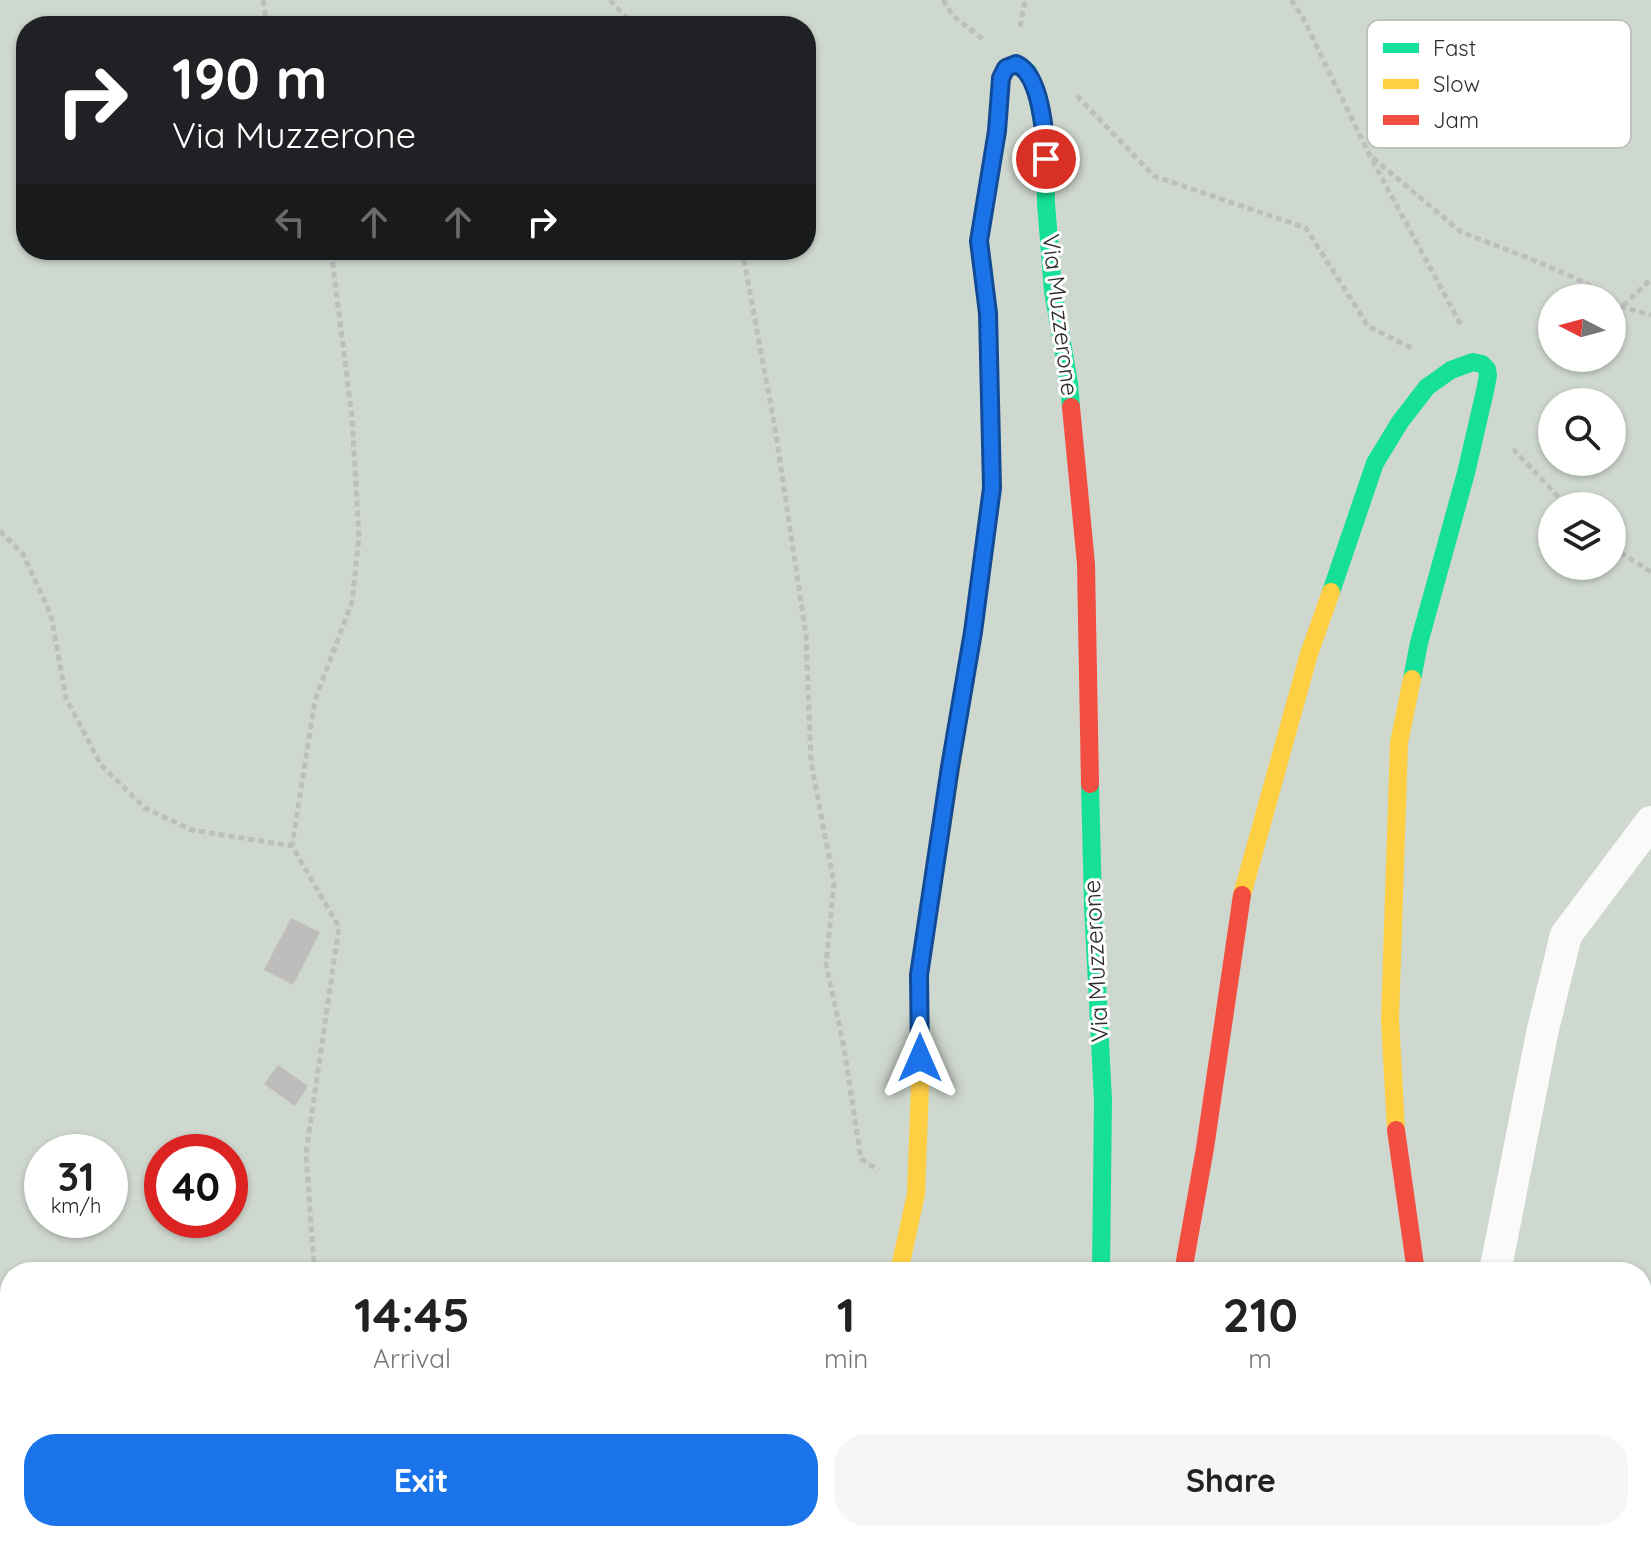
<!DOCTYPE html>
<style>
:root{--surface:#fff;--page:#f6f6f6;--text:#222;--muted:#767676;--accent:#1a73e8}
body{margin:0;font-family:Quicksand,sans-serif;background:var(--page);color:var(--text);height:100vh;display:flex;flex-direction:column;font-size:30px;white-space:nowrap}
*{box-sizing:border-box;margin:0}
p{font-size:26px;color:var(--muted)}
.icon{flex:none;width:44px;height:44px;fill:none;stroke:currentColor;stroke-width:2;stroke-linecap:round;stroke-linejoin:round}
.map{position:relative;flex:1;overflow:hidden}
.sheet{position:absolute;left:0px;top:1262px;width:1652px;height:280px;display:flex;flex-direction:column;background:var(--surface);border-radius:32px 32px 0 0;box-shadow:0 2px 6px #0004}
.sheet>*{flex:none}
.guide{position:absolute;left:16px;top:16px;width:800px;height:244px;border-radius:32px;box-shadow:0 2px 6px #0004;background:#202124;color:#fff;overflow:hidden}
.needle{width:52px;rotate:276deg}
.fabs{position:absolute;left:1538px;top:284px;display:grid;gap:16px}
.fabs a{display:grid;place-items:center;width:88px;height:88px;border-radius:50%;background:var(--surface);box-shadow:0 2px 6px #0004;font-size:40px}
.speed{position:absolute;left:24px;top:1134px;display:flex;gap:16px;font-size:40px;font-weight:700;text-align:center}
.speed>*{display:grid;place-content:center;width:104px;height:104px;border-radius:50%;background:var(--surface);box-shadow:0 2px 6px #0004;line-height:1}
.speed small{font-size:20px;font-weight:400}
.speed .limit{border:12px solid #d22;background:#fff;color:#111}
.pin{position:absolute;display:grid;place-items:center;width:68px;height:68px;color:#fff;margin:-34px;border:4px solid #fff;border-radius:50%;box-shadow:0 2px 8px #0007}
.me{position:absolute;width:88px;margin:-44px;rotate:0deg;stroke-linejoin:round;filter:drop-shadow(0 0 6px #0008)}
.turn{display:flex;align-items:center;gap:28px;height:168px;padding:0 24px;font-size:36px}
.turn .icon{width:104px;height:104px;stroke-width:2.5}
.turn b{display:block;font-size:56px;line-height:68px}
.lanes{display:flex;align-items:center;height:76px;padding:0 24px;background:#0003;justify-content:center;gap:40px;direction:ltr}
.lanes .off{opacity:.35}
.eta{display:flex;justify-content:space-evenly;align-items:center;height:136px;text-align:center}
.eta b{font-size:48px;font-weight:700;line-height:56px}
.action{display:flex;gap:16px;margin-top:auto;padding:16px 24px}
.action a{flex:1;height:92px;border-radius:32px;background:var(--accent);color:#fff;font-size:32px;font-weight:700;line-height:92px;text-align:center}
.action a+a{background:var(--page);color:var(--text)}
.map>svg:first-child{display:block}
.green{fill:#cfd8ce;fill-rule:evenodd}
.building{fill:#bfbdbb}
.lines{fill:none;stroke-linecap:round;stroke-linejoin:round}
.path{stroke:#bebebc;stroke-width:5;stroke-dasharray:6 4;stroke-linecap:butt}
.street{stroke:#fafafa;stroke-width:32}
.fast{stroke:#16e098;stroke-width:18}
.slow{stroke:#ffcf43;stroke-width:18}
.jam{stroke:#f24e42;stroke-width:18}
.route-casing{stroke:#114b97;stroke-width:20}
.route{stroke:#1a73e8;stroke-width:14}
.labels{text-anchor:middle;stroke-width:6;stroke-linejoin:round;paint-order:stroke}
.street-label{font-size:24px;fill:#2e2d2b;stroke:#fff}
.key{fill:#fff;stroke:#c0c0bf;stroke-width:2}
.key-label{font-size:22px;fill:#2e2d2b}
</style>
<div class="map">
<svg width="1651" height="1542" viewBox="0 0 1651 1542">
<rect width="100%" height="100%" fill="#e1dedb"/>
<!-- green -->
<path class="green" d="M0,0H1651V1542H1081L1088,1532H1642V1272H10V1532H985L972,1542H0ZM26,26H806V250H26ZM1552,298H1612V358H1552ZM1552,402H1612V462H1552ZM1552,506H1612V566H1552ZM42,1152H110V1220H42ZM162,1152H230V1220H162Z"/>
<!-- building -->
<path class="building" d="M291,918L320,932L293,985L264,970Z
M278,1065L308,1086L295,1106L264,1084Z"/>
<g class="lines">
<!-- path -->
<path class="path" d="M263,0L267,26
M610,0L634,26
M943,0L953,16L983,39
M1291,0L1302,16L1369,154L1461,325
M1020,27L1025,0
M1077,96L1154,176L1306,228L1368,326L1413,349
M1373,158L1461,232L1531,259L1586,283L1609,298
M742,250L774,422L806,635L811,762L834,883L826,964L844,1048L861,1159L878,1170
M1612,300L1622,307L1651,315
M1623,306L1651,279
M1513,449L1567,506
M0,531L23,554L51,615L66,698L101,765L145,808L192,830L292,846
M1612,547L1651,572
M312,1272L314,1265L306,1153L339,927L292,846L315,700L352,602L359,537L352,417L331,250
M1642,1416L1651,1409
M201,1542L205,1532
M1048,1542L1051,1532"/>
<!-- street -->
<path class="street" d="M1495,1272L1543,1029L1566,935L1651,822
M701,1542L713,1532
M1378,1542L1383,1532
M1446,1542L1451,1532"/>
<!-- fast -->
<path class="fast" d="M1331,592L1375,463L1400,422L1427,387L1451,370L1473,362L1482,364L1487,369L1488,375L1485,391L1466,473L1419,643L1412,679
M959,717L973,632L992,488L988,313L979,241L997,131L1001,78L1006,68L1016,64L1028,72L1036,90L1045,137L1046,203L1053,291L1069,383L1071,407
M1090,784L1093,906L1103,1100L1101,1272"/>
<!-- slow -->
<path class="slow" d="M1242,895L1309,654L1331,592
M1396,1130L1390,1019L1399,743L1412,679
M899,1272L916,1194L920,1086L919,975L959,717"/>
<!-- jam -->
<path class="jam" d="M1071,407L1086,564L1090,784
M1396,1130L1416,1272
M1183,1272L1205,1148L1242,895"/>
</g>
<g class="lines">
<defs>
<path id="route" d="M920,1058L919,975L950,767L973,632L992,488L988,313L979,241L997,131L1001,78L1006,68L1016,64C1041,74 1045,134 1046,159"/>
</defs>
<!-- route casing -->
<use href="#route" class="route-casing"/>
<!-- route -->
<use href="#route" class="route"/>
</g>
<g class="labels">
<!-- street labels -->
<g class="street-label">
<text transform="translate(1060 315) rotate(83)" y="8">Via Muzzerone</text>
<text transform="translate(1096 961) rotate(-93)" y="8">Via Muzzerone</text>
</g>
</g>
<!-- legend -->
<rect x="1367" y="20" width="264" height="128" rx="12" class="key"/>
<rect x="1383" y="43" width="36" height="10" fill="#16e098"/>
<rect x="1383" y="79" width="36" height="10" fill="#ffcf43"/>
<rect x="1383" y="115" width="36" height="10" fill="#f24e42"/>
<g class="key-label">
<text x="1433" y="56">Fast</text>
<text x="1433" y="92">Slow</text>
<text x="1433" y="128">Jam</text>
</g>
</svg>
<div class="fabs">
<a><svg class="needle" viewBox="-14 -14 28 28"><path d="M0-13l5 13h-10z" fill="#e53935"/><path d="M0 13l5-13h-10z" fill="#767676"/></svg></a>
<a><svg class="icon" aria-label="search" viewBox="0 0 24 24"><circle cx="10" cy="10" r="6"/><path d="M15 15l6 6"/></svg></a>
<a><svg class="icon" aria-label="layers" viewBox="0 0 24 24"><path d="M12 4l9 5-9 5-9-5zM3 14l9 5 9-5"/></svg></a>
</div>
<div class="speed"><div>31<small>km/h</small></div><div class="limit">40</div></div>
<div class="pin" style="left:1046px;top:159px;background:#d93025"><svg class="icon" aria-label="arrive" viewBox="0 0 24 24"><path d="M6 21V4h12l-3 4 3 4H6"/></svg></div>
<svg class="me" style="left:920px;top:1058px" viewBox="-20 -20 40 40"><path d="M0-17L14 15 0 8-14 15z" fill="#1a73e8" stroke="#fff" stroke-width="4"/></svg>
<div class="guide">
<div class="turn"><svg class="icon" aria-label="right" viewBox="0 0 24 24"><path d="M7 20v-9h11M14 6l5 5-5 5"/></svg><div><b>190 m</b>Via Muzzerone</div></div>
<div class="lanes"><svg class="icon off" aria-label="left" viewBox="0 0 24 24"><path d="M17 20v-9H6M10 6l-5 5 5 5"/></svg><svg class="icon off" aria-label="ahead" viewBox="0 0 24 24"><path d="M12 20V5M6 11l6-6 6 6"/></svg><svg class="icon off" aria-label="ahead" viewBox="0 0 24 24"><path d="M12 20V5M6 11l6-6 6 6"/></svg><svg class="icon" aria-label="right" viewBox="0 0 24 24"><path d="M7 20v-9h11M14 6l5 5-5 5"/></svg></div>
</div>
<section class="sheet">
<div class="eta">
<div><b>14:45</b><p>Arrival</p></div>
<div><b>1</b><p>min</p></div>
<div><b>210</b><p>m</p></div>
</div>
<div class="action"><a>Exit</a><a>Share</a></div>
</section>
</div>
